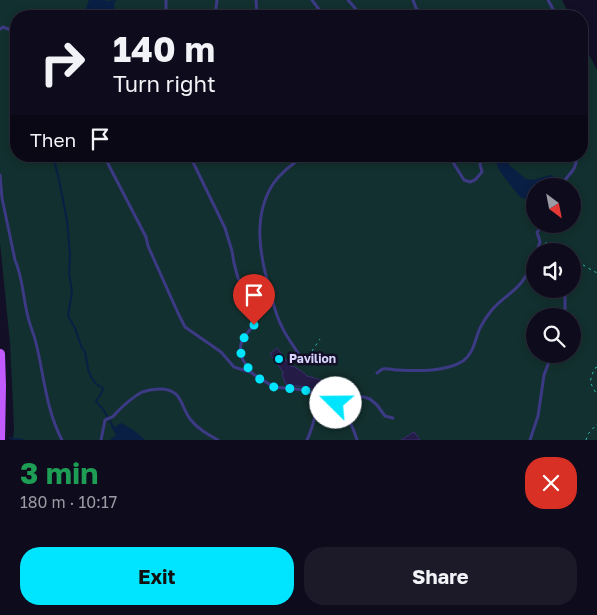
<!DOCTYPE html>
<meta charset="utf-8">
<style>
:root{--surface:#0e0b1c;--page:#1c1929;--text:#f1f3f6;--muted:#9b9ba3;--line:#2e2b3b;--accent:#00e5ff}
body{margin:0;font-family:"Golos Text",sans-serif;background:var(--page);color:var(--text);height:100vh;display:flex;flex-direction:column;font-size:19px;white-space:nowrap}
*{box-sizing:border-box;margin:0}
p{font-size:16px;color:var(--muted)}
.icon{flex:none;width:28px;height:28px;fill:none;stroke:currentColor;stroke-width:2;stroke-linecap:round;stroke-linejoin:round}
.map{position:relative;height:440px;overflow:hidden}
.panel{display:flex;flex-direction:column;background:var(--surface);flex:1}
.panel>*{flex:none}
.hud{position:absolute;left:10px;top:10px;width:578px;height:152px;border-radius:20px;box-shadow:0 2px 8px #0003,0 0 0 1px var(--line);background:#0e0b1c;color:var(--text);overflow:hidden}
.needle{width:32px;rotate:148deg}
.fabs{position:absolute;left:526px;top:178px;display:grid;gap:10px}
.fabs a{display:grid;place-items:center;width:55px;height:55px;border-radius:50%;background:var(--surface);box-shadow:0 2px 8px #0003,0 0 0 1px var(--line);font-size:25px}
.pin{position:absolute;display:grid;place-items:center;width:42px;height:42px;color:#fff;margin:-51px -21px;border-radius:50% 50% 50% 0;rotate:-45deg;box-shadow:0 0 5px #0007}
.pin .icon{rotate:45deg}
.me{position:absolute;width:55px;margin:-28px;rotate:292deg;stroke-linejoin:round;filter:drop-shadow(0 0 4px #0008)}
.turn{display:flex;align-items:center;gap:18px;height:105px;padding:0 20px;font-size:22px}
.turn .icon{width:65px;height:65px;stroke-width:2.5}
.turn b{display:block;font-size:35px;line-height:42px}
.then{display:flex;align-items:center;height:48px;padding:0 20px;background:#0003;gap:10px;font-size:19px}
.round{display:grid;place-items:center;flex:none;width:52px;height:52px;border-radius:20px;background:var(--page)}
.headline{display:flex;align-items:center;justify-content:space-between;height:85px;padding:0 20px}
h1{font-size:30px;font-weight:700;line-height:38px;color:#1e9e55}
.action{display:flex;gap:10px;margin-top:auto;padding:10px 20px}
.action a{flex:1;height:58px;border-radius:20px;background:var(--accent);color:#111;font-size:20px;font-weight:700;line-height:58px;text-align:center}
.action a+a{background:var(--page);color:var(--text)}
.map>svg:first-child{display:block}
.green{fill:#12302f;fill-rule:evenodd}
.water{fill:#0a1f44}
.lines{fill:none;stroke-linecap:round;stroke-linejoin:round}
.stream{stroke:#0a1f44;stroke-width:2}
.building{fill:#241b47;stroke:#3b2d73}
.path{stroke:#2fb8b0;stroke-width:1;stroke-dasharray:2.5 4;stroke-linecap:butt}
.lane{stroke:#3d3a85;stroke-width:3}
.primary{stroke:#c25bff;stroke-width:10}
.route{stroke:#00e5ff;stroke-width:9;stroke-dasharray:0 16.2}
.poi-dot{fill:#00e5ff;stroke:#130f26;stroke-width:2}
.labels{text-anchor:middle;stroke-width:5;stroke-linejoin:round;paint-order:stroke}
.poi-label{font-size:12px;font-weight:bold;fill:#d9d4ff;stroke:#130f26;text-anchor:start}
</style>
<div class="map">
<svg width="597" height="440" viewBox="0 0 597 440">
<rect width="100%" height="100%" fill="#130f26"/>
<!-- green -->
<path class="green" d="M0,0H562L570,16H16V156H581V39L597,70V440H13L14,427L10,343L0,243ZM535,186H572V224H535ZM535,251H572V289H535ZM535,316H572V354H535Z"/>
<!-- water -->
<path class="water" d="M89,0H106L107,1L116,0L114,4L115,16H83Z
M500,156H503L506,158L510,166L526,179L533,180L550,175L553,176L554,178L549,186H535V196C530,198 526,200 520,197C515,190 498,172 497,164C497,160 498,160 500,156Z
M121,423L135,431L145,440H110L116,435L111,426L115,427Z"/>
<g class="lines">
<!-- stream -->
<path class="stream" d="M53,156L59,180L67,220L70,255L69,273L72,291L68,316L75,328L81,346L85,352L88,369L91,377L96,384L103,388L102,392L96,401L104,411L114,428
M10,438L24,440"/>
</g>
<!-- building -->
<path class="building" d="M277,348L291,367L293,366L301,371L307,376L331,383L328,395L306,387L286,385L282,374L284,373L270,354Z
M414,432L420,440H401Z"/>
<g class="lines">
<!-- path -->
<path class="path" d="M545,243L550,244L562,251
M572,258L588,268L597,273
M312,351L320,339
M597,367L594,369L590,382L597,395
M586,440L588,434L597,424"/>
<!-- lane -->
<path class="lane" d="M256,0L257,16
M312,0L324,16
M348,0L355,8L360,16
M413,0L416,8L422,16
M548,0L554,11L555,16
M166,16V0
M215,16L217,0
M0,29L3,27L16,32
M104,156L146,237L148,246L178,313L185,327L221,352L234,367L250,372
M190,156L225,228L232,251L234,263L238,278L255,303L256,311L254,325L243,338L241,344L240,352L243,360L248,368L253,374L274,387L305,390L334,402L353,396L364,397L370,399L377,405L385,416L393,418
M449,156L464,180L470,182L475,180L482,172L480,164L485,156
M0,175L2,198L15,260C23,278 23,298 28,317C30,326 34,334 36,343C44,375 46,410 62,440
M561,186C567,174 578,171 576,156
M537,251L540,242L537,232L545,224
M535,255L529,269L535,277
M555,289L564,293L565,296V316
M298,353C293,345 286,336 282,327C276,316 273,303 270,291C260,256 252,217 273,184C281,172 292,164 304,156
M377,373C380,371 380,370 383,369C388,368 394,370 398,370C418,371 446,372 463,361C474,353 475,339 480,328C483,322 487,316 491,311C502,297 523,288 529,269
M334,402C346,410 353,427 357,440
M101,440L105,420C107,419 110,418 112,417C114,416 116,413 117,412C124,405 133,397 142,392C148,390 154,389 160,389C182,389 180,405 190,419C198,429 207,434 218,440
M307,440C314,426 315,411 321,397
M530,440L538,416L544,375L552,354"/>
<!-- primary -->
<path class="primary" d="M0,354L1,386L0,440"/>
</g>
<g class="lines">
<!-- route -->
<path class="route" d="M254,325C250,332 243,337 241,344C237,362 258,381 274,387C283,390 294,387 304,390C315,393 326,399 336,403"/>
</g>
<!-- markers -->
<circle class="poi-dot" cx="279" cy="359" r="5"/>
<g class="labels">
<!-- poi labels -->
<g class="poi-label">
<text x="289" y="363">Pavilion</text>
</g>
</g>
</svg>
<div class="fabs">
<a><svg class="needle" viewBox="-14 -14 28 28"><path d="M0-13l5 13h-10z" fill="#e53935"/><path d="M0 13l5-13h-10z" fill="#9b9ba3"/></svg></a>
<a><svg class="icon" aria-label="sound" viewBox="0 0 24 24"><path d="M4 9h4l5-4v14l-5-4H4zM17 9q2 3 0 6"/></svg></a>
<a><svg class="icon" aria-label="search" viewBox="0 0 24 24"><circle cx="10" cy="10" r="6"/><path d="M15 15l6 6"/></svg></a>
</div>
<div class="pin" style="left:254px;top:325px;background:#d93025"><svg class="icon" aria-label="arrive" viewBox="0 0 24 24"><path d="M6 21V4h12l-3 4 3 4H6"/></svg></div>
<svg class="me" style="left:336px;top:403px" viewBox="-20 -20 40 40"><circle r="19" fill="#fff"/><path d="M0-13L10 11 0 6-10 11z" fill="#00e5ff"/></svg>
<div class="hud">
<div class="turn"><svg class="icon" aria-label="right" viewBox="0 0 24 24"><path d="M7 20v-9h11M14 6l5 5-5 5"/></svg><div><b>140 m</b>Turn right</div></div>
<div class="then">Then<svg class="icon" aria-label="arrive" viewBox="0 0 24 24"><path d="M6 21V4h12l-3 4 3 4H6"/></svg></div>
</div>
</div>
<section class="panel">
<div class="headline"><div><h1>3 min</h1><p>180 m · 10:17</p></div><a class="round" style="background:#d93025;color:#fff"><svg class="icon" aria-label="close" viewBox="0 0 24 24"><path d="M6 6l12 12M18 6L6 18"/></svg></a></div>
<div class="action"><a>Exit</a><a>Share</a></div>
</section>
